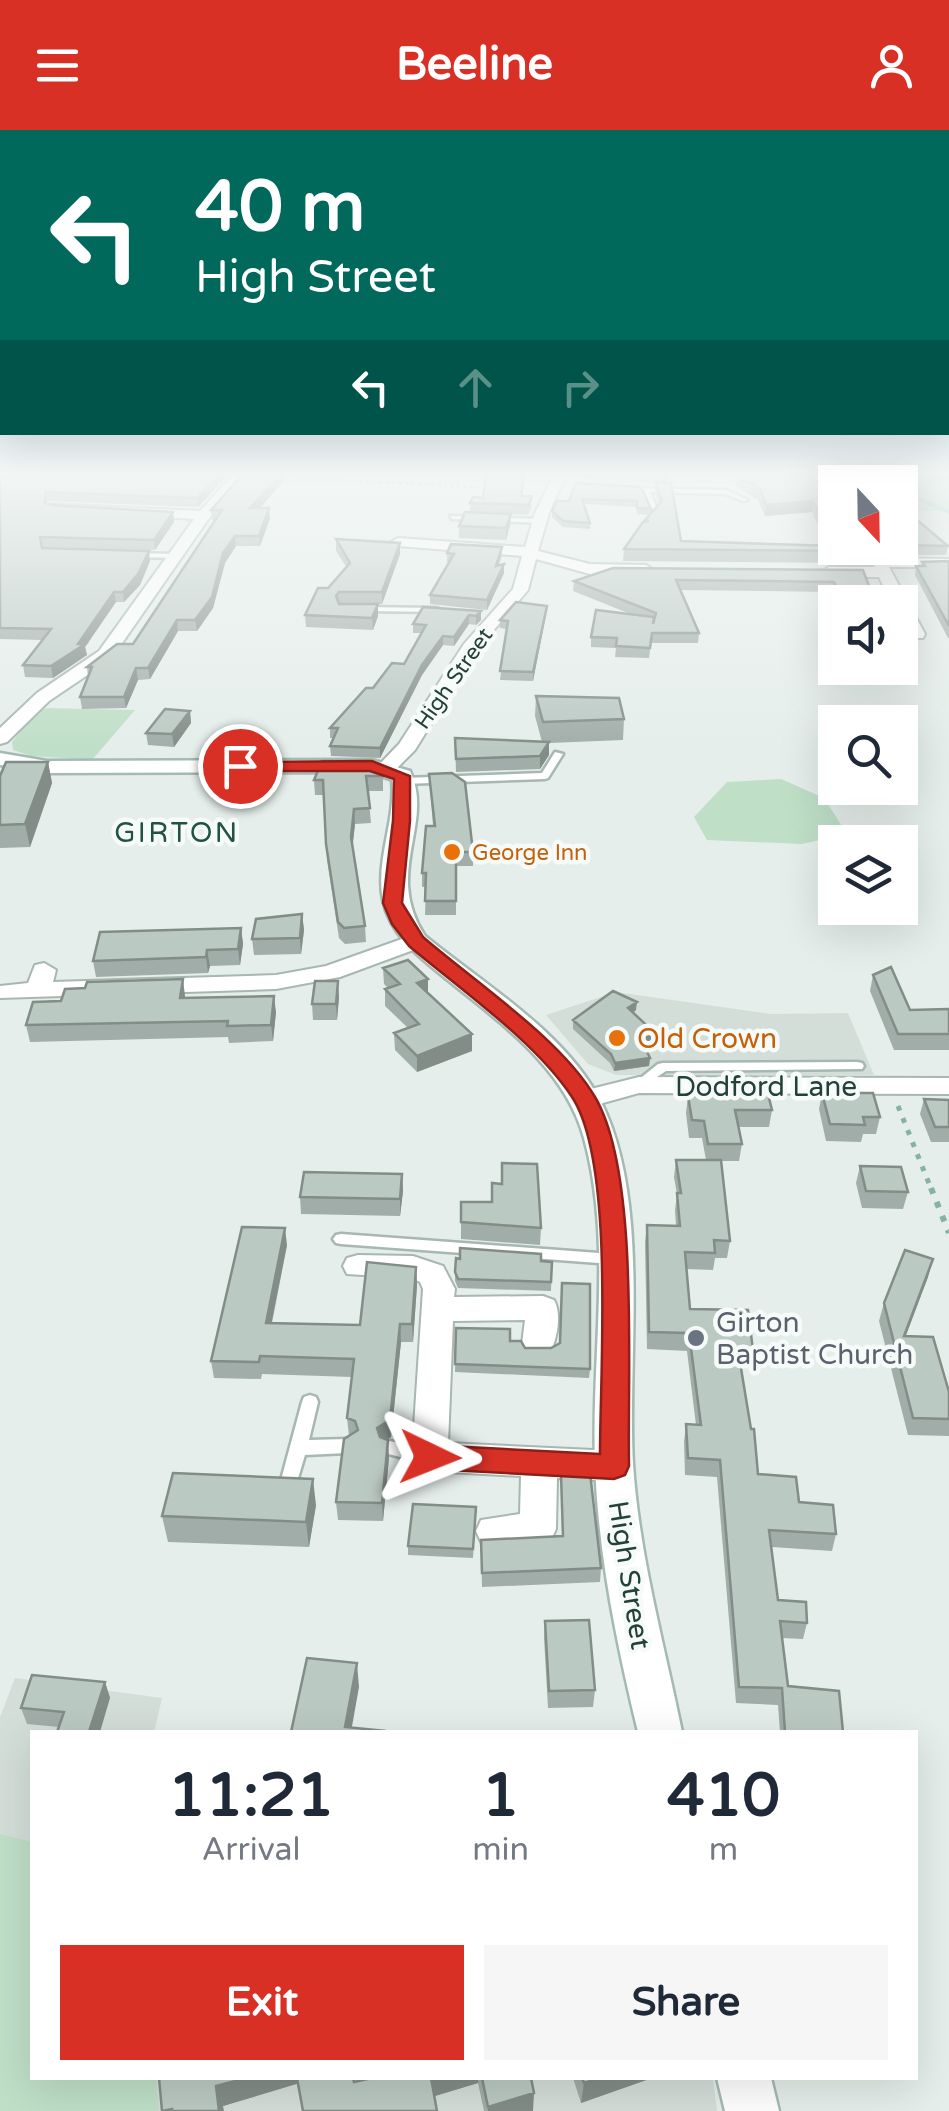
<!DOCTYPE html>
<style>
:root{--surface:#fff;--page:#f6f6f7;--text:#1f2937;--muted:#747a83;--accent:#d93025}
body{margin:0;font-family:"Varela Round",sans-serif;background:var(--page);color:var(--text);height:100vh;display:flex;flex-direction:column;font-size:38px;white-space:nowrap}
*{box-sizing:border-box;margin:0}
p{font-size:32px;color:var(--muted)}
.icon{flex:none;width:55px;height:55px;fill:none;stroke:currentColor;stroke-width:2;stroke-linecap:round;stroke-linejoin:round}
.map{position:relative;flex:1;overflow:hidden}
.panel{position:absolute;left:30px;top:1600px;width:888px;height:350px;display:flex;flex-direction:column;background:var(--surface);border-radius:0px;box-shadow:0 10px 40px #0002}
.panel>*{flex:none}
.guide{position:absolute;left:0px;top:0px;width:950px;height:305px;box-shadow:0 10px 40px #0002;background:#00695c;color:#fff;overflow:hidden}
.needle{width:65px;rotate:158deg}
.fabs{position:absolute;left:818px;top:335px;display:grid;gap:20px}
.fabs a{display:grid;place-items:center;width:100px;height:100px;border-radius:0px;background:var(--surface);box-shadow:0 10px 40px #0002;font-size:50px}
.pin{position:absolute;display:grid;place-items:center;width:85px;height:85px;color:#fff;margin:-42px;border:5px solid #fff;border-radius:50%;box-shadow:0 2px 10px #0007}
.me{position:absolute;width:110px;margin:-55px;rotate:92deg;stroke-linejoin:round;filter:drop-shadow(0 0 8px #0008)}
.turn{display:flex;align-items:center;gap:35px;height:210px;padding:0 30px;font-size:45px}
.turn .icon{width:130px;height:130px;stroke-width:2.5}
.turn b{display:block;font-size:70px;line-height:85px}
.lanes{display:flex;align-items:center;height:95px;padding:0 30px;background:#0003;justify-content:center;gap:50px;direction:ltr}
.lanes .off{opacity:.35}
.eta{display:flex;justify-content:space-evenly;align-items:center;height:170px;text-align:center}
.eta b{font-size:60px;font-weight:800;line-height:70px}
.cta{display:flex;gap:20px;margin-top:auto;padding:20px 30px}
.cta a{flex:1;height:115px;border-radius:0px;background:var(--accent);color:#fff;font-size:40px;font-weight:800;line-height:115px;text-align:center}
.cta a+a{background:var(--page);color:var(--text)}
header{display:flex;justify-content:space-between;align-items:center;height:130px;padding:0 30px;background:var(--accent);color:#fff;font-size:45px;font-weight:800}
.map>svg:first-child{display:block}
.built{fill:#d4ded9}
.green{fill:#bfdfc7}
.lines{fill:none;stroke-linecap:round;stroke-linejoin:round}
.stream{stroke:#8fc8d2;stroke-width:4}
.lane-casing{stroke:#a7b7b1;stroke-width:5}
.street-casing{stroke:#a7b7b1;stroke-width:4}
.secondary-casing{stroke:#a4bab2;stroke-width:5}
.path-far2{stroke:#86b2a4;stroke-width:2.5;stroke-dasharray:2.5 4;stroke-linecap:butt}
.path-far1{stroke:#86b2a4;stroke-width:5;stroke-dasharray:5 8;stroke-linecap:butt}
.path{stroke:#86b2a4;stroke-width:6;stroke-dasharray:6 9;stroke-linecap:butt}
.lane{fill:#fff;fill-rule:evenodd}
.street{fill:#fff;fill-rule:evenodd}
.secondary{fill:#fff;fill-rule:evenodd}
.wall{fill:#a1ada8}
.shaded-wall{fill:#838d88}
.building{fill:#bbc9c3;stroke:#838d88;stroke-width:2.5}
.route{fill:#d93025;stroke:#8d1f18;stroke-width:2.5}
.food-dot{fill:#e8710a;stroke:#f6faf8;stroke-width:4}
.worship-dot{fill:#6b7280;stroke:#f6faf8;stroke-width:4}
.labels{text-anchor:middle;stroke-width:9;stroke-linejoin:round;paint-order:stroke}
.far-street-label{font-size:22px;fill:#244139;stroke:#f6faf8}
.far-food-label{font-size:22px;fill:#c56008;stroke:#f6faf8;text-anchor:start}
.far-quarter-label{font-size:28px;letter-spacing:2.5px;fill:#205346;stroke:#f6faf8}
.food-label{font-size:28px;fill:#c56008;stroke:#f6faf8;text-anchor:start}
.street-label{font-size:28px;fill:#244139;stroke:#f6faf8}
.worship-label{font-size:28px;fill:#5b616d;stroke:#f6faf8;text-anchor:start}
</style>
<header><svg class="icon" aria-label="menu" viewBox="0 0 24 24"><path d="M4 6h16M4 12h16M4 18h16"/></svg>Beeline<svg class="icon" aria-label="person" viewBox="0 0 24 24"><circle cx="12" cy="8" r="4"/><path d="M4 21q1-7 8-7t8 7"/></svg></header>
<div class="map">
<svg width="949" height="1981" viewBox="0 0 949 1981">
<rect width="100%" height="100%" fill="#e5eeea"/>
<!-- built -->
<path class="built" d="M616,862L771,884L848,883L874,945H616L588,934L546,885Z
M15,1548L162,1568L154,1602H32V1948H713L717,1981H0V1587Z"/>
<!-- green -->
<path class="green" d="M885,345H949V381H900V352H872L886,347Z
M47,578L135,580L92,630L31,626L13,620L12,612L37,581Z
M781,649L824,668L847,704L802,714L707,710L694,687L727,652Z
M0,1704L32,1712V1948H156L159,1981H0Z"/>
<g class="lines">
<!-- stream -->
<path class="stream" d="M874,345L883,352
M900,361L949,382"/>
<defs>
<path id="lane" d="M625,358L726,360L748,370L743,371L725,364L650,362L658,381L655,383L652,381L643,361H627Z
M450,386L540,389L543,391L540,393L452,389Z
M129,423L176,424L180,426L176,428L132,427L128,425Z
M360,477L437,478L441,480L437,482L363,481L359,479Z
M555,622L563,624L548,648L545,649L403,654L398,651L403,648L542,643Z
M857,932L862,933L864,936L862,939L666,941L639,959L632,955L658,934L663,933Z
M341,1104L612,1124L617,1125L620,1129L617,1133L612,1134L341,1114L336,1113L333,1109L336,1105Z
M310,1265L316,1267L318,1272L309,1310L347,1309L353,1311L356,1316L353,1321L347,1323L305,1325L296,1355L290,1357L284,1355L281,1350L302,1272L304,1267Z
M390,1311L429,1320L435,1322L438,1327L435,1332L429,1334L384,1323L381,1318L384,1313Z"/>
<path id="street" d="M233,345H246L209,388L111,529L49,571L7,612L0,614V598L37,563L99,521L194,389L56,381L51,380V374L200,381Z
M554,345H566L549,383L538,421L590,434L646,435L654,440L646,445L590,444L536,429L528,460L476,521L415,620L392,643H378L375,639L399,614L464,514L513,459L522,426L398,416L391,412L398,408L525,417L535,383Z
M877,423L885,428L949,429V437H889L925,504L923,508H911L900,488V472H891L879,447H829L821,442L829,437H875L870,427Z
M416,804L424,806L428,811L424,816L340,847L276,859L0,868V856L28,853L35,835L44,833L56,840L53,852L276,845L326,836Z
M639,947L949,948V964L639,963L585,978L571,969L575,963Z
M358,1125L413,1126L443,1136L455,1159L454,1167L543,1166L554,1170C562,1184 557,1209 550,1223L538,1226L526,1223L522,1214L525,1190L453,1191L448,1313L614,1321L626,1326L632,1336L626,1346L614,1351L557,1348L556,1399L551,1410C530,1418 502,1420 481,1412L476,1401L481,1390L520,1384L521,1346L430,1341L418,1337L412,1327L423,1159L420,1152L411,1148L347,1144L343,1136L347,1128Z"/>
<path id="secondary" d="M0,623L47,631L372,630L410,641C435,694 383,742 425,806C485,855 565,902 601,972C651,1071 627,1225 633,1334C639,1425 664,1513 682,1602H638C617,1515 598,1424 595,1333C591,1227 613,1113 584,1008C566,941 506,897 454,855C425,831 391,809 383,770C375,731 396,690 392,650L370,642L47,643L0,635Z
M717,1948H771L779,1981H725Z"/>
</defs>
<!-- lane casing -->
<use href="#lane" class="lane-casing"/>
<!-- street casing -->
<use href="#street" class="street-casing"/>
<!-- secondary casing -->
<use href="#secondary" class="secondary-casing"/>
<!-- path-far2 -->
<path class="path-far2" d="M807,345L835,360
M282,347L491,358"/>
<!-- path-far1 -->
<path class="path-far1" d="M898,976L932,1061"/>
<!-- path -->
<path class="path" d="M931,1058L949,1103"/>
<!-- lane -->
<use href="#lane" class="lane"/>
<!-- street -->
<use href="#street" class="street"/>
<!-- secondary -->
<use href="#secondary" class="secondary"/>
</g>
<!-- wall -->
<path class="wall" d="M0,345H228L198,377L47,371V373L53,375L173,382L174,392L155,420L42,417L150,431L140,455L124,472H116L85,517L87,525L53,548L25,547L23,535L43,510L0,509Z
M242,345H289L260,378L270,388L260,416H236L225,433L213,478L197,501H178L150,549L138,550L126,578L82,579L80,567L88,547L87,537L133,514L215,390H212L211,380Z
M486,345H525L522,366L532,376L528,385L511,384L510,395L506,410L459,408V396L470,382V373L483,368Z
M580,345H668V353L580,348Z
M737,345H806L863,421L861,433L623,431L624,419L650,385L637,384V377L584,374L590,393V399L563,397L552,387V381L569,371L641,357L651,379V384L659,375L655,363L656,352L681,411L828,416L812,382L765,386L758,370L736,356Z
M900,379L948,416L946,425H906L900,417Z
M336,409L400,424L382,474H378V486L373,500L306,497L305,485L347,438L336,421Z
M502,417V426L499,435L504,434V443L487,480L430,474V465L449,433L447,432V423Z
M949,431V508H948L915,445L916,436H921L922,432Z
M863,440L875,472H838L832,462L680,460L699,503L698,513H651L649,528L615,527L616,518L591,517V507L633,485L573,461L574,451Z
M481,481V490L476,495L469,494L454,516L443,515L422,545L380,628L331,626L330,616L334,608H330V598L373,558L404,534L421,503H413V494Z
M546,484L533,551L500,550L507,499L500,498V490Z
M536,566L624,589L623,610L549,613V625L540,639L456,642L455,608L542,612L535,586Z
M190,581L191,593L174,617L148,615L146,603Z
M48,632L52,653L30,717L0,718V646Z
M383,636V661H368L371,693L355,694L352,717L365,796L366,812L345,814L339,808L327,730L323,665H315L314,650Z
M429,644L473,722V736H456V785H425L426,757H422V743L433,696Z
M302,784L304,800L301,824L254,825L252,809Z
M241,798L243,814L240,835L210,836L208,843L96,847L93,831Z
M383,838L428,864L472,904V921L417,942L395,920L394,903L408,898L385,876V859L388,858L384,854Z
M873,845L910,880L949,879V920H894L870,861Z
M339,867L337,890H313L312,874Z
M185,868L276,882L273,911L229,913L228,907L30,912L26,895Z
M636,880L633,883L655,912L644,916L650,928L649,936L614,941L610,933L573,899V890Z
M714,959L772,980L769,997H738L742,1014L739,1031H721L730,1111L727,1128H715L713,1140L686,1139L690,1179L753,1220L750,1237H741L758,1344L799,1372L836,1404L832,1421L772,1417L778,1470L807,1493L803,1509L782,1508L788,1556L843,1602H780L778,1575L736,1573L717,1347L685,1345L684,1312L686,1294L696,1295L687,1221L647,1219L645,1112L647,1095L676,1096L675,1080L677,1064L674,1047L676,1030H706L702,1008H689L686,983L688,966H713Z
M822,963L880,987L876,1004H863L861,1012L826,1011L819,979Z
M924,969L949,970V1012H931L920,984Z
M860,1036L908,1062L903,1079L862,1078L856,1053Z
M402,1044L403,1061L400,1086L301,1084L300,1067Z
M461,1072L541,1098L540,1115L461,1109Z
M287,1115L272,1193L360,1195L416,1137L417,1155L413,1212H401L391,1307L387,1310L389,1328L383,1391L338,1390L336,1372L349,1306L347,1288L352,1247L262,1244L261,1249L214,1248L211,1231Z
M552,1132L551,1161L458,1158L455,1151V1142Z
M928,1147L905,1206L949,1262V1306L908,1305L879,1191L884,1173Z
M456,1198L510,1211L525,1218L590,1239L589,1248L455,1242Z
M561,1345L601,1438L600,1452L482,1457L481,1410L562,1406Z
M316,1375L309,1417L168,1412L162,1386Z
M476,1377L473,1428L408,1425V1416Z
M545,1491L595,1560L593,1577L548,1578L544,1508Z
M105,1552L110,1568L59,1597L27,1594L21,1578Z
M159,1948L354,1952L372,1948H531L533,1981H484L478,1953L434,1966L298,1953L223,1976Z
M573,1948H652L581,1973Z"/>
<!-- shaded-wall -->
<path class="shaded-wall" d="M219,345H228L198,377L197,368Z
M280,345H289L251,388L250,378Z
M813,371L812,382L765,386L766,375Z
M269,378L270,388L260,416L259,406Z
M173,382L174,392L155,420L154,410Z
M511,384L510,395L506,410V398Z
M235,406L236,416L225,433L213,478L197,501L195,490L223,423Z
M400,413V424L382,474V462Z
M149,421L150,431L140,455L124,472L123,462Z
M504,434V443L487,480V470Z
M114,462L116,472L85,517L87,525L53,548L51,536L78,514Z
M378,474V486L373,500L372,488Z
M547,476L546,484L533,551V542Z
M481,481V490L476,495V486Z
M469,485V494L454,516V507Z
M177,490L178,501L150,549L148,538Z
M443,506V515L422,545L380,628V618L422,535Z
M136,538L138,550L126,578L124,567Z
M190,581L191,593L174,617L172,604Z
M549,612V625L540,639V626Z
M48,632L52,653L30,717L25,694Z
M354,679L355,694L352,722L351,707Z
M302,784L304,800L301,824L300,808Z
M241,798L243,814L240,835L238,819Z
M207,820L210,836L208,843L206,827Z
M183,849L185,866L183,884L180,868Z
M428,849V866L417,853Z
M338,851L339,867L337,890L336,874Z
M274,866L276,882L273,911L271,895Z
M637,872L636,880L627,887L628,878Z
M472,904V921L417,942V926Z
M656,904L655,912L640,918L641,909Z
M650,928L649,936L614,941L615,933Z
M402,1044L403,1061L400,1086V1069Z
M285,1098L287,1115L268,1210L266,1193Z
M933,1129L928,1147L899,1224L904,1206Z
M416,1137L417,1155L413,1212L412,1194Z
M400,1194L401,1212L391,1307L378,1316L377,1298Z
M388,1310L389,1328L383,1391L382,1373Z
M313,1349L316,1375L309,1417L306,1392Z
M357,1533L359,1557L351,1602L345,1597Z
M105,1552L110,1568L100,1602H89Z
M247,1948H298L300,1953L223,1976L224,1981H219L216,1956Z
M431,1948H478V1953L432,1967Z
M600,1948H652L581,1973L584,1953Z
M534,1963L533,1981H488V1977Z"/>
<!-- building -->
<path class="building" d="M0,345H219L197,368L46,362L45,373L53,375L173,382L154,410L40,407L42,418L149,421L138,444L123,462H114L78,514H85L51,536L23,535L51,499L0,498Z
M242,345H280L250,378H269L259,406H235L223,423L212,467L195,490H177L148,538H136L124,567H80L92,537H87L117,514H133L222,380H211Z
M486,345H524L521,366H532L529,375L470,373L473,367L483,368Z
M737,345H806L835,362V416L813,371L766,375L760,359Z
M656,352L671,353L681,411L835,416V418H861L863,421L624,419L643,392L649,391L645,390L662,371Z
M576,353L641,357L651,379L637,378V371L582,369L590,393L563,391L552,381L556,371H569Z
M900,379H904L948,416L908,415L900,406Z
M465,382L511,384L506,398L459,396Z
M336,409L400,413L382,462H339L336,466L339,474H378L372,488L305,485L318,458H328L350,433Z
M451,414L502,417L496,436L504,434L487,470L430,465L454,424L447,423Z
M949,431V496L916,436H925L922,432Z
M613,438L863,440L875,472H844L834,452L676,450L699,503H652L650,518L616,516L617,508L591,507L596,480L654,487L653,494L656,483L574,451Z
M516,472L547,476L533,542L500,541L508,491L500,490Z
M423,477L481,481L476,486L469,485L454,507L443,506L422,535L380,618L330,616L338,598H330L366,558H373L392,533L404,534L426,495L413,494Z
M536,566L619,568L624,589L543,592Z
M165,579L190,581L172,604L146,603Z
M455,608L549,612L540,626L456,629Z
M322,631H369L383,636V646H366L370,678L354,679L351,707L365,796L344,798L338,792L326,714L323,650H314Z
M6,632H48L25,694L0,695V646Z
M452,643L465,652L473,722H456V771H425L426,743H422L426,696H435L429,644Z
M302,784L300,808L252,809L256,789Z
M241,798L238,819L207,820L206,827L93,831L100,802Z
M408,830L428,849L417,853L472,904L417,926L394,903L419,894L385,859L400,854L383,838Z
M891,837L910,880L949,879V904H898L873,845Z
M183,849L180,868L274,866L271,895L227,896L228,891L26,895L33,872L61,871L65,859L85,858L87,852Z
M315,851H338L336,874H312Z
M613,861L637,872L628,878L656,904L641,909L650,928L615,933L611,924L573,890Z
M714,959L767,960L772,980H735L742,1014H708L704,991L692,990L688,966H715Z
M822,963H873L880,987H863L865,995L830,994Z
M924,969L949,970V997H935Z
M676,1030H721L730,1111L714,1110L715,1123L685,1122L690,1179L748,1180L753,1220H738L751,1299H754L758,1344L796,1347L799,1372L833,1375L836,1404L769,1400L778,1470L806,1472L807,1493L780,1491L788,1556L839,1561L843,1602H785L782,1558L739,1557L720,1330L688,1328L686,1294L701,1295L689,1203L649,1202L647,1095L680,1096L677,1063H681Z
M502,1033L537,1034L541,1098L461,1092V1072H492V1053L502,1054Z
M860,1036L901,1037L908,1062L866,1061Z
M304,1042L402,1044L400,1069L300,1067Z
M242,1097L285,1098L266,1193L360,1195L367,1132L416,1137L412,1194H400L390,1290L377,1298L380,1307L388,1310L382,1373L336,1372L344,1309L358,1300L355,1291L347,1288L354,1229L260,1226L259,1232L211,1231Z
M460,1118L541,1124V1131L552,1132L551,1152L458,1149L455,1142L456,1128L460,1129Z
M905,1120L933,1129L904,1206L933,1207L949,1262V1289L913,1288L884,1173Z
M562,1153L590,1154V1239L455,1234L456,1198L510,1199V1211H521L525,1218H551L560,1213Z
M173,1343L313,1349L306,1392L162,1386Z
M590,1343L601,1438L482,1443L481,1410L563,1406L561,1345Z
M413,1374L476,1377L473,1419L408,1416Z
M589,1490L595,1560L549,1561L545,1491Z
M307,1528L357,1533L345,1597L385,1601V1602H291Z
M32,1545L105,1552L89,1602H57L64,1582L21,1578Z
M159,1948H247L216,1956L219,1981H172V1979L162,1981Z
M297,1948H353L354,1952L372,1948H431L437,1981H303Z
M482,1948H531L534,1963L488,1977Z
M582,1948H600L584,1953Z"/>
<!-- sky -->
<linearGradient id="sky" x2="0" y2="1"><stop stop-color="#84bcdf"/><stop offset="0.55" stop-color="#f3f7f6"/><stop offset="1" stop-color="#f3f7f6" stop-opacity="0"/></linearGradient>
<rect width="949" height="622" fill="url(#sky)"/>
<!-- route -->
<path class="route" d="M372,631L410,646V691L402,773L423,807C475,852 561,909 595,967C640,1043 627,1245 629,1336L625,1345L614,1349L430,1339L419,1335L415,1327L419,1319L430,1315L600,1324C600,1241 615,1032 572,967C536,912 460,859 409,816L392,794L383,773L393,691L394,649L370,641H240L232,636L240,632Z"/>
<!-- markers -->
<g class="food-dot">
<circle cx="452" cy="722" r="10"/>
<circle cx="617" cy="908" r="10"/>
</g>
<circle class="worship-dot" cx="696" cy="1208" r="10"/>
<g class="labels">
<!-- far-street labels -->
<g class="far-street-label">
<text transform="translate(453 548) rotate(-55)" y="8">High Street</text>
</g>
<!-- far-food labels -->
<g class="far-food-label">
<text x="472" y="730">George Inn</text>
</g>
<!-- far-quarter labels -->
<g class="far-quarter-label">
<text x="177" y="712">GIRTON</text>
</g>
<!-- food labels -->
<g class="food-label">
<text x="637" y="918">Old Crown</text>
</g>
<!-- street labels -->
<g class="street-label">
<text x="766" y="966">Dodford Lane</text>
<text transform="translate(630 1445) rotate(81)" y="10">High Street</text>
</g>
<!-- worship labels -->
<g class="worship-label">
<text x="716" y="1202">Girton<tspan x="716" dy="32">Baptist Church</tspan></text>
</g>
</g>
</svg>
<div class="fabs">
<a><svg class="needle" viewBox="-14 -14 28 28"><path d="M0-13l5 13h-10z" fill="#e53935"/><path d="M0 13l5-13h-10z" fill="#747a83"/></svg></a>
<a><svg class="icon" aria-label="sound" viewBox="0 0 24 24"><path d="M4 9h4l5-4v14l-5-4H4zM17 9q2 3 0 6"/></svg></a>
<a><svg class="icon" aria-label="search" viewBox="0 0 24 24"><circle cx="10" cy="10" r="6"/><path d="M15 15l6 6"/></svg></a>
<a><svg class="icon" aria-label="layers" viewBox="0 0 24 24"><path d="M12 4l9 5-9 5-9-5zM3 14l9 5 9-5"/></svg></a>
</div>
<div class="pin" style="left:240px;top:636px;background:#d93025"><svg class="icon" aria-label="arrive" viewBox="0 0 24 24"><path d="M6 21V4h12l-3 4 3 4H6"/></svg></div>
<svg class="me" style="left:430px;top:1327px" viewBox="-20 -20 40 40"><path d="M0-17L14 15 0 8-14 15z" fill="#d93025" stroke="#fff" stroke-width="4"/></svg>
<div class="guide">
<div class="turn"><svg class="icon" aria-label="left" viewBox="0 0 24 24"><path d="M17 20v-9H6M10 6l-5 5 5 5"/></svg><div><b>40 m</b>High Street</div></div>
<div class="lanes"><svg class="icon" aria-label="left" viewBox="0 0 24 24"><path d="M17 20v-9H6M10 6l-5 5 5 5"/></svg><svg class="icon off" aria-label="ahead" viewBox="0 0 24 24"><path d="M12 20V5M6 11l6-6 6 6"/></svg><svg class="icon off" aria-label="right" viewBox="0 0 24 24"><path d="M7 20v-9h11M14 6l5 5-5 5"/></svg></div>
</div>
<section class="panel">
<div class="eta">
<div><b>11:21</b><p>Arrival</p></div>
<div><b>1</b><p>min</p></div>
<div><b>410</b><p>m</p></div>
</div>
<div class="cta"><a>Exit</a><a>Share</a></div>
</section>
</div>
